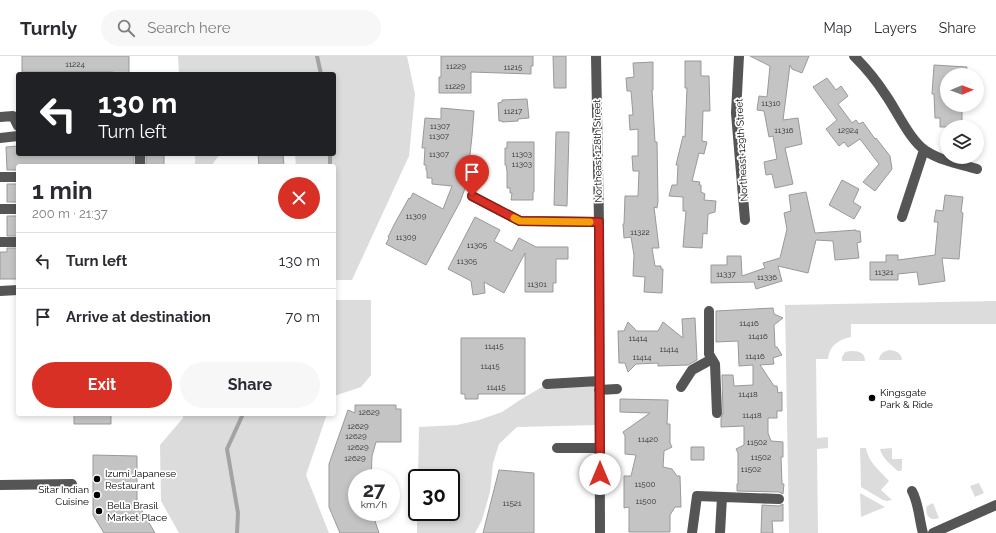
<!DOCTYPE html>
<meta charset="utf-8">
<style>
:root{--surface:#fff;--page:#f7f7f7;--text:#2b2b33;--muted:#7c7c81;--line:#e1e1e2;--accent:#d93025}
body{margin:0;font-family:Raleway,sans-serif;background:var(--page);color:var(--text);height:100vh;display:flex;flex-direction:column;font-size:15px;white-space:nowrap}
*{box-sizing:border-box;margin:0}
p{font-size:13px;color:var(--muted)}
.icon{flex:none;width:22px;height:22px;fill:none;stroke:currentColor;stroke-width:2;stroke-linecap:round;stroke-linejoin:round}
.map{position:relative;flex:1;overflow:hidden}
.drawer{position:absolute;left:16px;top:108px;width:320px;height:252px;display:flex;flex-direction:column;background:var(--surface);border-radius:4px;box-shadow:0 2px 6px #0003}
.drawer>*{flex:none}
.guide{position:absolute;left:16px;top:16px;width:320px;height:84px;border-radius:4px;box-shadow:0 2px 6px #0003;background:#202124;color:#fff;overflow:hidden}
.needle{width:26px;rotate:89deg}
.buttons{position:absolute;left:940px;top:12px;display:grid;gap:8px}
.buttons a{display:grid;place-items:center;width:44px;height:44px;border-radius:50%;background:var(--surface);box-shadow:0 2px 6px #0003;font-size:20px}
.speed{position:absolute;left:348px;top:413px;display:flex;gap:8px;font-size:20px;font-weight:700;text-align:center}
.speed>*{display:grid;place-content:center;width:52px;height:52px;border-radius:50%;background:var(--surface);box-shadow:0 2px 6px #0003;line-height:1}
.speed small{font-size:10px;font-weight:400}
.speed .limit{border:2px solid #111;border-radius:6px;background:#fff;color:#111}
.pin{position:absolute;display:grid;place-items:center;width:34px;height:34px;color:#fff;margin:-41px -17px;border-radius:50% 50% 50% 0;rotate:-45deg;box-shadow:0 0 4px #0007}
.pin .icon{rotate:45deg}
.me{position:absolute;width:44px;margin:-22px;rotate:0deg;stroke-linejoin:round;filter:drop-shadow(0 0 3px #0008)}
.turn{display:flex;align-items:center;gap:14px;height:84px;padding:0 16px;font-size:18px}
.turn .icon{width:52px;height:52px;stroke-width:2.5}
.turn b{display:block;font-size:28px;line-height:34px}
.round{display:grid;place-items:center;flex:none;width:42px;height:42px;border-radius:21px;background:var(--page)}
.summary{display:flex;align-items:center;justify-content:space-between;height:68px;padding:0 16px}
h1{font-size:24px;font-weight:700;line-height:30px}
.primary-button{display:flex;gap:8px;margin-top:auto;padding:8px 16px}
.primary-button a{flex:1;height:46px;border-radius:24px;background:var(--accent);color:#fff;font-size:16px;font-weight:700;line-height:46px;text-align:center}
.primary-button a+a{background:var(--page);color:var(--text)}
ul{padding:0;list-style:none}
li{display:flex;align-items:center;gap:12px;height:56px;padding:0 16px;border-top:1px solid var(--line)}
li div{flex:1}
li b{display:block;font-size:15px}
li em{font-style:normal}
header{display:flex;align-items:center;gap:24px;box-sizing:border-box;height:56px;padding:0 20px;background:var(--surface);border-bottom:1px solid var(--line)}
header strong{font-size:19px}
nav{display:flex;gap:22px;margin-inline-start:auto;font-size:14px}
.search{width:280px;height:36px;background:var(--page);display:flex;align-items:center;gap:10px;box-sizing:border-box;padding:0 14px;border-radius:22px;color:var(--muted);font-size:15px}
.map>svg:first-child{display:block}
.green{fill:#dcdcdc}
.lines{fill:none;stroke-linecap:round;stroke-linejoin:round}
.stream{stroke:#a3a3a3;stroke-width:4}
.building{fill:#c4c4c4;stroke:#999}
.minor{stroke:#555;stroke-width:10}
.route-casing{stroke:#8d1f18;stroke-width:10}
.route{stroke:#d93025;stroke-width:7}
.slow{stroke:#f59e0b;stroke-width:7}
.poi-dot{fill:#000;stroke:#fff;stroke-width:1.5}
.labels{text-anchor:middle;stroke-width:3.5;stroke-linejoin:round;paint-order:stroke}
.number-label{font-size:8px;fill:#313131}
.street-label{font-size:10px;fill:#000;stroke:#fff}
.poi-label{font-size:10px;fill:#000;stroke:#fff;text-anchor:start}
</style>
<header>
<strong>Turnly</strong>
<div class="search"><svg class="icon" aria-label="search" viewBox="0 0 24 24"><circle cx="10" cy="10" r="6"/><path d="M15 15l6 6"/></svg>Search here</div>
<nav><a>Map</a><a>Layers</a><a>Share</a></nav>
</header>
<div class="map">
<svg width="996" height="477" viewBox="0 0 996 477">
<rect width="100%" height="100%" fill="#fff"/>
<!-- green -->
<path class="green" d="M178,0H407L415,38L409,100L352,224H334V110H296L295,98H334V18H179Z
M195,98H220L211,110H195Z
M334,244H371V319L361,331L334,340Z
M996,245V268H851V281C839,283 829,290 828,303H816L817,382L828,381V392L817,393L818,477H789L785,249Z
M890,294C897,295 901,297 902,304H879C880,297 884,295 890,294Z
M850,295C859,295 865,296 865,305H842V301L845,296Z
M599,325V369L517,371L499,388L493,407L490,436L482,464L475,477H417V456H451V422H418L419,371L457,369L479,364L502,356L520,344L547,328Z
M183,358H327L306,419L329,477H179L161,445L160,389L183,362Z
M860,392H866C868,406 880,415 889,425L881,434L892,444L887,445L883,444L861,431Z
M892,392V403H902V412L901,415H898C891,409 882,402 880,393Z
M979,427L984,437L975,441L970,430Z
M860,437L885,451L861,461Z
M933,447L939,462C930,466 924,458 927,450Z"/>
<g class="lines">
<!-- stream -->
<path class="stream" d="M317,0L321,18
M330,110V98
M237,477L238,457L227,393L243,358"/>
</g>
<!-- building -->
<path class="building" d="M22,0H129V18H113V16H22Z
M441,0H533V10H531V18L471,16V37H439V21H441Z
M553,0H566V32H554Z
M750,0H809L802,17L792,13L790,9L783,64L798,62L802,88L785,92L793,128L775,132L772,118L766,119L764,106L777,103L773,80L769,81L764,55L757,54L759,40L767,41L770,10Z
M685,5H701V20H709L710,55H703L702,85L707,86L704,98L699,97L692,125L700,126L699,129H701V136L705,138L704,144L716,145L715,156L708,158L707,178L703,177L702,192L683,191L686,155H683V141L669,140L672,129H677L678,109H676L683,80L685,81L687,32H685Z
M653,6V34H652L655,86H657L658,145L657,152L654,151L659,192H652L655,210H661V213H663L662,237L644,236L645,221L633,220L634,199L631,181L624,182L623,168H624L625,140H638L639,115H633L632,100H638V73L630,74L629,59H633L631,35H627L626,22L634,21L633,7Z
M934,9L967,11L966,19H947V49H962V71H940V62H935L934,38H932Z
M827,22L836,34L841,30L848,40L838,48L852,67L856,64L859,68L863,66L875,83L876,82L890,100L892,113L875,135L863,126L879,108L860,83L848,91L844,86L839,90L826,73L837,64L813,31Z
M527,43L529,62L518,63V65L502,66V65H499L498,47L502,46V44Z
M441,52L474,55L472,80L467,127L460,146L426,209L386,188L389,182L388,181L395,167L409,142L410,143L413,137L443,153L452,130L432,128V122H427V115L426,114V109H424L425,92H422L425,62L441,63Z
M556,76H569L567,150L554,149Z
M507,86H534V136H533V144H511L512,137H510V132H507V115L506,109H505V92H507Z
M18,90V98H134V110H18V114H7L6,91Z
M146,98H164V110H146Z
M258,98H283L284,110H259Z
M842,124L859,133L853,146L861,151L854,163L829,149Z
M7,128H18V146H7Z
M806,136L815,177L856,174V175H860L861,186L857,187L859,202L835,204L833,185L816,184L808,217L778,210L782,225L756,233L754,226L711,227V209H727V200H741L742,220L765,212L763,207L780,202L787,173L784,157L791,155L789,139Z
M945,139L963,141L961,156L963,157L959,203L942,202L945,225L919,229L917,216L898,218V224H870V206H886V199H898V204L935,199L938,166H934L936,154L943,155Z
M7,160H18V180H7Z
M475,161L500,174L494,185L512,195L519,182L536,191H568V203H556V227H553V236H525V197L504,237L484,226L485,237L473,239L471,225L448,213Z
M7,192H18V223H0V196H7Z
M773,252L774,258L783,262L774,269L775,291H777L782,299L773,302L774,308L760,309L774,330H777L778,337L782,336V355H777V362H768V377L771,385L783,386V401H781L782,428H784L783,438L779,436L737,435V428H738V397L736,393L744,389V370L721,371V362L723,357L722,319H733L734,330L753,329V309L739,310L738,285L716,286V255Z
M695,262L697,304L688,309L658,310V307L636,308L628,316L625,307H619L618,275H624L628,266L635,273L636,275H658L663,266L683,282L682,263Z
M461,282H525V338H478V343H465V338H461Z
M620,343L668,344L667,368H670V387L672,391L664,395L663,411L672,413L677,420H680L681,451H675L670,459V476H629V451L624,452V420H631L636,399L625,398V380L623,376L650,357L620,356Z
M355,349H396V353H401V386H376L372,400L371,422H357V456H372L379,477H340L329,451V408L348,354L355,357Z
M74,358H111V368H74Z
M691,391H704V404H691Z
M93,399L137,400V446L155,477H104L93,459Z
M499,414L534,417V477H483Z
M783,448V465H772L773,477H761L762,449L779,450Z"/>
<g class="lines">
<!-- minor -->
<path class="minor" d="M596,0L599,166L600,477
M739,0L736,57L745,164
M854,0C866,12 876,24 885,38C896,53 910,85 926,95C941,105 960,108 977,113
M0,61L13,60L18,70
M0,82L18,80
M140,98V110
M0,121H18
M472,140L520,165L599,166
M0,153H18
M902,161L924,94
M0,186H18
M0,235L18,234
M709,255V298L715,308L717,357
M547,328L599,325
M681,331L692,314L712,303
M599,334L617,333
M557,392H600
M0,429L72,428
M912,435C919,448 919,463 923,477
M692,477L697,440L779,443
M720,477L722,441
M933,477L996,449"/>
</g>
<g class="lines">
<defs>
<path id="route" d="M472,140L520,165L599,166L600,418"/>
</defs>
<!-- route casing -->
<use href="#route" class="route-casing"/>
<!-- route -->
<use href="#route" class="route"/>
<!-- slow -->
<path class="slow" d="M514,162L520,165L590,166"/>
</g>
<!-- markers -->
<g class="poi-dot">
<circle cx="872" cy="342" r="4"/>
<circle cx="97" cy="423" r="4"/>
<circle cx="97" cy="439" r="4"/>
<circle cx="99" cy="455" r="4"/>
</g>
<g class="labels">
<!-- number labels -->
<g class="number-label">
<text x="75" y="11">11224</text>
<text x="456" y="13">11229</text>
<text x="513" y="14">11215</text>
<text x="455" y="33">11229</text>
<text x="771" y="50">11310</text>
<text x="513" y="58">11217</text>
<text x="440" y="73">11307</text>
<text x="784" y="77">11316</text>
<text x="848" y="77">12924</text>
<text x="439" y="83">11307</text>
<text x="439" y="101">11307</text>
<text x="522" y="101">11303</text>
<text x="522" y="111">11303</text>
<text x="416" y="163">11309</text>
<text x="640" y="179">11322</text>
<text x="406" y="184">11309</text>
<text x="477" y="192">11305</text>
<text x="467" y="208">11305</text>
<text x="884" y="219">11321</text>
<text x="726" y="221">11337</text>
<text x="767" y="224">11336</text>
<text x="537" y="231">11301</text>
<text x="749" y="270">11416</text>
<text x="758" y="283">11416</text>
<text x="638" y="285">11414</text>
<text x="494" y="293">11415</text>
<text x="669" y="296">11414</text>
<text x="755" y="303">11416</text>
<text x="642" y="304">11414</text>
<text x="490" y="313">11415</text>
<text x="496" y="334">11415</text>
<text x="748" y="341">11418</text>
<text x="369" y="359">12629</text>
<text x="752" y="362">11418</text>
<text x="358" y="373">12629</text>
<text x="356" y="383">12629</text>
<text x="648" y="386">11420</text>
<text x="757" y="389">11502</text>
<text x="358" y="394">12629</text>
<text x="761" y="404">11502</text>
<text x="355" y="405">12629</text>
<text x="751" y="416">11502</text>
<text x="645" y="431">11500</text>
<text x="646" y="448">11500</text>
<text x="512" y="450">11521</text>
</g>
<!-- street labels -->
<g class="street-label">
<text transform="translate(741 94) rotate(-93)" y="4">Northeast 129th Street</text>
<text transform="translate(597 95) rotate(-91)" y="4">Northeast 128th Street</text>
</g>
<!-- poi labels -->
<g class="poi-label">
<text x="880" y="340">Kingsgate<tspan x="880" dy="12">Park &amp; Ride</tspan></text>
<text x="105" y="421">Izumi Japanese<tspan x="105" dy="12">Restaurant</tspan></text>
<text x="89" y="437" text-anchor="end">Sitar Indian<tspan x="89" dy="12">Cuisine</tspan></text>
<text x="107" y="453">Bella Brasil<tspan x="107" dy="12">Market Place</tspan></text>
</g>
</g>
</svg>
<div class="buttons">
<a><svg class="needle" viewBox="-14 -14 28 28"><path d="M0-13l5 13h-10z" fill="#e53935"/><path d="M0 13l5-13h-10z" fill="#7c7c81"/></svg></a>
<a><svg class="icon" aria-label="layers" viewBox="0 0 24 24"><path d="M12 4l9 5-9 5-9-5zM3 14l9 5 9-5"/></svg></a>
</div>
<div class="speed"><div>27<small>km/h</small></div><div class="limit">30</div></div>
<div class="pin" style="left:472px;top:140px;background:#d93025"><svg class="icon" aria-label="arrive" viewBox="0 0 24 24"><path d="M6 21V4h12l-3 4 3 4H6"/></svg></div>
<svg class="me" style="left:600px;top:418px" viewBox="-20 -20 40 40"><circle r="19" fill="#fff"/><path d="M0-13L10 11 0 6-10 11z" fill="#d93025"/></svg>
<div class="guide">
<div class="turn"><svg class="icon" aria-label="left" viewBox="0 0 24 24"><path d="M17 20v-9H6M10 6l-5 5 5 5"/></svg><div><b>130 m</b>Turn left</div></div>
</div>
<section class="drawer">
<div class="summary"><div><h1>1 min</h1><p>200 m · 21:37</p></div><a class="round" style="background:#d93025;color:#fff"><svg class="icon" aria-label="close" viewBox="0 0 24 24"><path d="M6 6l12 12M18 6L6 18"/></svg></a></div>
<ul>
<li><svg class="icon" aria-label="left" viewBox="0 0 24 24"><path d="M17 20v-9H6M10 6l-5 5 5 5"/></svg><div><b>Turn left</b></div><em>130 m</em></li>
<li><svg class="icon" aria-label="arrive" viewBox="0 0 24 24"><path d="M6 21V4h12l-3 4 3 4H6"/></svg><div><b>Arrive at destination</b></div><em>70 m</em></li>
</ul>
<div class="primary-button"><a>Exit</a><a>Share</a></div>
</section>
</div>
